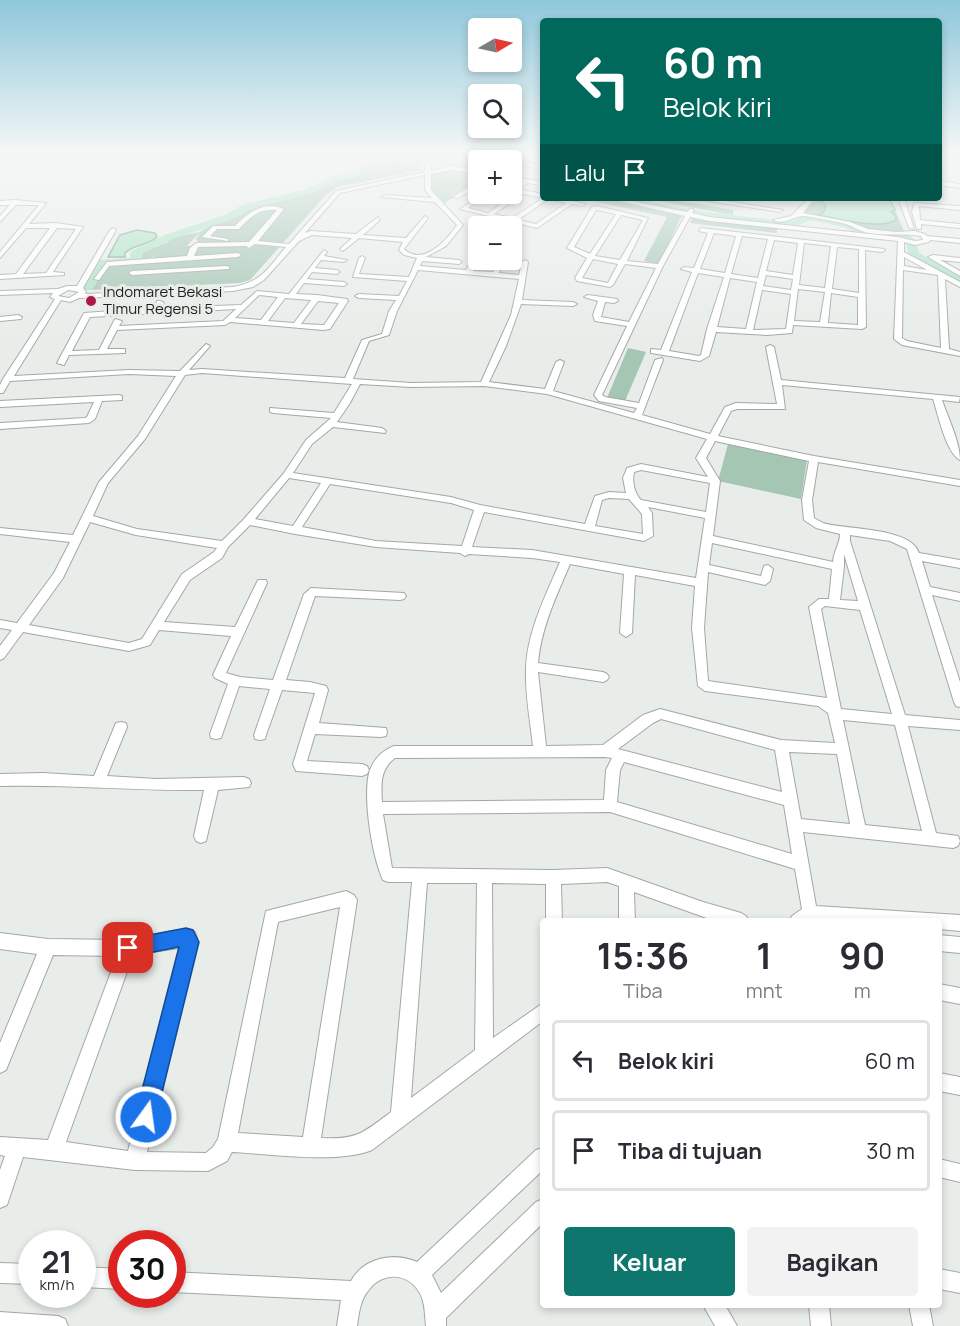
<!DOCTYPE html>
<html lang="id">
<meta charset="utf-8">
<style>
:root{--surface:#fff;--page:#f2f2f3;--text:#2b2b33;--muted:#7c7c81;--line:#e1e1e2;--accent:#0f766e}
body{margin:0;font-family:Manrope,sans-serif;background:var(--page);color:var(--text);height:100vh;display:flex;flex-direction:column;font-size:22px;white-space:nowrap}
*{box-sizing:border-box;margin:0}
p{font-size:20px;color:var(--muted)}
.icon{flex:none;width:33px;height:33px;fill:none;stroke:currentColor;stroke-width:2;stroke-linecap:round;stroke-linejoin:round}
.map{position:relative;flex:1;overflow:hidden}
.drawer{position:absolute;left:540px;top:918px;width:402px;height:390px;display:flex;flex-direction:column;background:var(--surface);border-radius:6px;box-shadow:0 3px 9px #0003}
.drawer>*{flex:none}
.banner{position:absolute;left:540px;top:18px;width:402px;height:183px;border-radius:6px;box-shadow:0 3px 9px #0003;background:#00695c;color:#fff;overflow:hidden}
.needle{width:39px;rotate:81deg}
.buttons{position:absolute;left:468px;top:18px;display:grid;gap:12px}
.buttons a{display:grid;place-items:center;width:54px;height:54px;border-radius:6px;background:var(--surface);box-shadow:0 3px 9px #0003;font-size:30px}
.speed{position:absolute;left:18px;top:1230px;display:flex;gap:12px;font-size:30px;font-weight:700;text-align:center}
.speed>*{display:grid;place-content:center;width:78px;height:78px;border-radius:50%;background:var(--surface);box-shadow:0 3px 9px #0003;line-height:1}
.speed small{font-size:15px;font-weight:400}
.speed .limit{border:9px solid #d22;background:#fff;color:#111}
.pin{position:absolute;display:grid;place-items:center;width:51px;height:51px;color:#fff;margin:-26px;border-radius:12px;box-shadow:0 3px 9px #0006}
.me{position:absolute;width:66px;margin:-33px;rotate:14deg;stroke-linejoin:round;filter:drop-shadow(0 0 4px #0008)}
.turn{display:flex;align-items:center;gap:21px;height:126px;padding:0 24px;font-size:27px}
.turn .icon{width:78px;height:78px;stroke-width:2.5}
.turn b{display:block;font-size:42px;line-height:51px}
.then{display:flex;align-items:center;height:57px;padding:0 24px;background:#0003;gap:12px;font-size:22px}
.eta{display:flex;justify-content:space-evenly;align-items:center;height:102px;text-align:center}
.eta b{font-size:36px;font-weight:700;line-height:42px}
.cta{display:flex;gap:12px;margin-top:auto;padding:12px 24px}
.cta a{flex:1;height:69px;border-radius:6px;background:var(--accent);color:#fff;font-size:24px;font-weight:700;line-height:69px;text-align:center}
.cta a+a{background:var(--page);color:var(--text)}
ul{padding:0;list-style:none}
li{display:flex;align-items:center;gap:18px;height:81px;margin:0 12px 9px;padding:0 12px;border:3px solid var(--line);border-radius:6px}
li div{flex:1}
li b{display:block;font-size:22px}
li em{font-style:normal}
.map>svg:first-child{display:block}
.green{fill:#a4c6b3}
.water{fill:#abe3c5;stroke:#80a893;stroke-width:1.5}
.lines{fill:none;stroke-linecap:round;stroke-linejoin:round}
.river{fill:#abe3c5;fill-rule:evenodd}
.street-casing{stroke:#a3a8a5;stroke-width:2}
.street{fill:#fff;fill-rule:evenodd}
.route{fill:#1a73e8;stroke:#114b97;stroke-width:1.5}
.poi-dot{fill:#ad1946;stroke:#e8edea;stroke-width:2}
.labels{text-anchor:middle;stroke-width:6;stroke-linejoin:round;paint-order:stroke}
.far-poi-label{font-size:15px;fill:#1d1f1e;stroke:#e8edea;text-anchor:start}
</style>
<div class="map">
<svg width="960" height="1326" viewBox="0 0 960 1326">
<rect width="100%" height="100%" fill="#e8edea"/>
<!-- green -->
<path class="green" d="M391,157L419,159L423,160L419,167L422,170L337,187L325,196L250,280L240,283L93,290L90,287L106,263L150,261L156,254L149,260H141L142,252L166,243L174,237L200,232L187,246H192L198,241L196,239L201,231L209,226L251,209L308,193L344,177L358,174L376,165L379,161Z
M453,169L478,172V183L453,179L474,184L442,205L432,194V173Z
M578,198H599L682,215L659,264L644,261L667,217Z
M641,198H664L733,210V215Z
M816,198H890L904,231L895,233L867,230L848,222L803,214Z
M692,218L777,228V233L690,223Z
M628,348L646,352L625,401L607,398Z
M728,444L807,460L801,499L718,481Z"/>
<!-- water -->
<path class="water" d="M820,198H889L895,210L891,212L896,216V220C880,230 838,219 819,215L824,212L826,206Z
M137,230L155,233L157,237C148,246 133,244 125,253V257H108L120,235Z"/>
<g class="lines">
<!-- river -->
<path class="river" d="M391,154L420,155L478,167V173L420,161L391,160L379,163L360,176L346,179L309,194L250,209L233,219L175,238L141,254L140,263L107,265L92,290H84L82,287L99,260L130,258L131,251L167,234L225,215L242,205L303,190L341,174L354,172L373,159Z
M612,198H632L697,211L789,222L810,214L851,223L861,228L908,234L916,241L919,253L960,275V284L910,257L905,242L901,239L859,234L844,227L811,220L790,228L697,217L617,201Z"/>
<defs>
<path id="street" d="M439,154H445L431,163V171L451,166L478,171V173L451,170L431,174V190L463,225L446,246L426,257L459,260L462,262L459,264L422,261L420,266L466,270L475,254L478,252V259L473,271L493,272L499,260H505L499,273L519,275L522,262L525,260L528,262L522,300L573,302L577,304L573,306L521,304L506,346L489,382L545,389L556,362L560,360L564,362L553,391L634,413L637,408L599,401L594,395L627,326L595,321L593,315L598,301L584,297L588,295L617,299L618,301L614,303L605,302L601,317L629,322L656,268L625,264L613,285L610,287L577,281L575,278L587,258L567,248L592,207L597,206L648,218L627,261L658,264L685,216L606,198H617L687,212L691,208L694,210L692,213L710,217L898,237L915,241L923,240L921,236C906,233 885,236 869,233C861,232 854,227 846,224C833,221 818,218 804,216C794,215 786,226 773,220L791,216L809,198H815L803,213L850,222L868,229L896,232L915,231L925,234L927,236L960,239V243L930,240L929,242L915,245L904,242V252L960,282V287L945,279L949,349L960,352V356L902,345L894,339L898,241L710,221L690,217L663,266L602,395L605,397L639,403L655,360L662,358L663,360L642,415L710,434L725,407L736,403L777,404L766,347L770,345L774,347L781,380L960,397L959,402L942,400C948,418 960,442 960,460C946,453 938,414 933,399L782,385L785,409H737L731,411L718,436L814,456L960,480V486L818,462L812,500L814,518L823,523C846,530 911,527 919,553L960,560V568L922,561L930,587L960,593V601L932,595L960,682V707L956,706L954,702L907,549L890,541L850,535V541L905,715L960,720V730L908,726L936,833L958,836L960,841L958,846L953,848L803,832L816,906L960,915V931L939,929V921H789L792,916L802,909L795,869L610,812L383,814L392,868L553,870L607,868L703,902L741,913L746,916L749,921H715L634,892L635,921H619V886L607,882L561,884L562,921H546V884L492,883L493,1038L543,1003V1021L372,1150C337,1164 271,1154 232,1152L227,1161L208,1171L135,1170L23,1157L7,1205L0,1208V1170L5,1156L0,1155V1137L48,1140L117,956L53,955L6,1070L0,1073V1043L37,954L0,949V933L48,939L128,940L189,930L195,932L197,938L147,1152L206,1153L213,1147L218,1139L266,911L346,891L354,895L357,900L321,1138C357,1140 363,1133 391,1112L412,882H388L383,880C372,856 363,799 369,773C373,760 381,751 394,746H533C530,720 525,694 526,667C528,630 545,597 560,562L532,558L469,554L465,556L460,553L376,547L295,534L250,525L228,547L222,558L190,580L164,622L235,627L258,580H266L267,583L226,673L240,677L273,680L304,594L311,588L404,593L406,596L404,599L400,600L315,596L286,680L310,682L326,686L328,690L319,723L386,728L387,732L386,736L381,737L315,734L307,761L362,764L367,766L369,770L367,774L362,776L296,771L293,764L315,693L282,690L266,735L265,739L260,740L255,739L254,735L270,689L239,686L221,738L216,739L211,738L210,734L228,684L215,678L213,675L231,636L159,630L150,645L129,651L23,632L4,658L0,660V646L12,630L0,628V620L17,623L54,573L70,542L0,534V528L73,535L99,482L138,436L176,376L129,374L10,381L3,393H0V385L3,379L55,299L50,297L53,293L0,295V291L58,289L67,286H77L110,230L113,228L116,230L83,288L86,292L85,294L233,287C262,282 268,268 286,247L255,244L249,248L246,246L198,247L194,256L238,253L241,255L238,257L109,266L99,280L94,279L107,262L187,256L190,248L196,243L249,242L277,210C260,208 250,217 239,229H217L210,236L228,239V241L202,237L213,226H235C248,212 265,200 284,209L258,241L289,244L336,191L425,172L426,161ZM425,175V190L432,198L384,195L381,197L435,202L457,225C447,240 423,267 404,249L428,218L425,216L406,238L363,235L380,220L378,217L356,234L311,231L305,233L340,193ZM596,210L616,214L590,254L574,247ZM621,215L643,220L620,260L595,256ZM312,235L352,238L341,248L340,249L343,251L359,238L403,242L399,250L404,255L417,258L409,277L359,274L365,258L362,256L359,258L353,277L407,281L399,296L359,294L355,296L359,298L396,300L389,311L382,334L362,340L345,378L202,369L189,370L210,346L206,344L180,371L129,370L14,376L61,300L70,302L79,298L233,291L253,287L264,280L299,241ZM904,257L927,270L904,266ZM593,259L618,264L608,283L582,278ZM418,270L519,279L511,315L481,382L411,383L353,379L369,341L389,335L397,311ZM903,270L938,275L941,348L907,341L902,338ZM68,290L79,292L69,298L58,296ZM202,373L352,384L334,413L270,408V412L273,413L331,418L306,440L284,473L244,519L222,541L137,529L93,516L108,483L145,439L185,375ZM360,384L411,387L484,386L547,394L707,439L696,458L708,477L641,464L627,468L623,478L626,493L609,492L595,496L585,524L480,505L451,497L293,473L312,444L333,427L385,433L386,431L382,428L337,422L350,403ZM715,441L809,461L802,500L804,520L816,528L840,534C840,544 834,550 833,562L713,536L720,481L706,458ZM641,470L710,483L706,512L641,500C634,493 632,481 634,472ZM289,478L321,483L293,526L255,519ZM330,484L451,503L474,510L462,546L376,541L302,527ZM609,498L629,499L642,514L643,534L595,526L602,500ZM648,507L705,518L696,578L532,550L472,547L484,512L644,541L653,536L652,513ZM90,522L136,535L217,548L214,552L182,574L142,639L129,643L29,625L63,578ZM712,543L832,569L829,599H819L809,607L827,698L708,681L704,628L708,572L765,585L770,581L773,569L768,565L764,566L761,576L709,565ZM844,554L858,601L840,600L844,567ZM570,564L624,574L620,633L626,637L632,633L635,575L695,586L692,628L698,686L705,691L818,706L828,713L835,743L781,740L660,709L643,715L603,745L546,746L538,672L603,682L607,680L609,677L607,674L603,672L538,663C541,628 556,597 570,564ZM825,606L860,610L892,714L841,709L821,609ZM661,719L775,750L782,792L618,749L653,723ZM843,720L895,725L922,831L865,825ZM789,752L837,754L850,824L801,819ZM605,757L612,758L606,770L604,800L382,802C381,784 380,769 395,758ZM624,762L784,805L792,854L617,802L620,770ZM427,883H477L475,1050L411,1098ZM340,907L303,1137L238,1133L278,922ZM179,948L128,1151L66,1142L133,955Z
M469,154H479L508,160H499Z
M517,154L543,156V160L520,156Z
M512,160L543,166V170L512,163Z
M512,176L543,182V186L528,183L518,189L543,194V198H559L585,204L582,206L572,204L537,228L460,209L484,194H489L468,208L488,213L517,193L512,191V189L522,182L512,180ZM523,194L543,198L512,218L494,214ZM548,199L566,203L536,224L518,220Z
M939,181L960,184V188L939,185Z
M478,182V186L458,198L453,197Z
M689,198H705L783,210L780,212Z
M776,198H783L780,200Z
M898,198H904L914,229L909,228Z
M15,200L46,203L29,224L56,223L83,227L53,272L64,273V275L0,279V275L16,274L50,228H26L0,258V252L39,205H16L0,222V216L10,205H0V201ZM57,228L76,229L46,273L23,274Z
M914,203L960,206V210L919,206L920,220L960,224V228L921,224V229H917L912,212Z
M701,228L884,249L885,250L882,252L865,250L866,327L862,329L793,325L792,333L767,335L716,332L709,356L700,361L651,353V349L661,350L692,272L681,269L684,267L694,268L708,233L699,231ZM714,233L736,236L725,273L700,269ZM742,236L768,239L758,278L731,274ZM774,240L798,243L793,275L766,271ZM804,243L831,246L825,288L799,285ZM837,247L859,249V293L832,289ZM698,273L724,277L707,329L701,355L699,356L669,351ZM766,275L793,279L791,290L763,286ZM730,278L757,282L746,329L717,327ZM798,289L825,292L820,322L794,321ZM762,290L791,294L786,329L753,330ZM831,293L858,297V325L828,323Z
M324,250L327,252L324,256L347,260L344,262L321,260L315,268L337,270L340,272L337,274L312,272L307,279L344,282L347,284L344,286L304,283L296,294L317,295L347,299L348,301L330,329L323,330L230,322L225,325L117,330L107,349H125V353L69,355L64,365L57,363L84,313L155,308L157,301H160L164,303L162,308L241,305L257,291L289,294ZM259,295L278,297L261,320L235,318ZM285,298L311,300L294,323L268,321ZM318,301L339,303L324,325L301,324ZM236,309L223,321L119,326L122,321L115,319L99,350L72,351L90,317Z
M933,255L960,258V262L940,260L960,271V276L928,257Z
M227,266L229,267V269L132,275L129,273L132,271Z
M18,315L22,317L21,319L0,321V317Z
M119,395L122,396V400L102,401L95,419L89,423L0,429V423L85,418L87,417L94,402L0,407V401Z
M121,722L126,723L127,727L107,776L156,779L244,777L249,779L251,783L249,787L218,790L206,841L201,843L196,841L194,836L204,790C136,791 68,784 0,786V774L43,773L94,776L116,723Z
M939,935L960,937V953L939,951Z
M939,984L960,988V1004L939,1000Z
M939,1073L960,1077V1095L939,1091Z
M543,1148V1170L432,1275L441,1293L536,1202L543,1199V1223L446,1318V1326H426C425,1317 425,1306 422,1298C413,1273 383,1269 368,1291C360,1301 359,1313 357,1326H337L341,1300L172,1292V1272L351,1281C364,1257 394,1252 417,1262L536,1150Z
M939,1159L960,1164V1182L939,1177Z
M0,1263L32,1264V1284L0,1283Z
M82,1267L122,1269V1289L82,1287Z
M939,1269L960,1273V1293L939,1289Z
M703,1305H725L737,1326H715Z
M809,1305H829L831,1326H811Z
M909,1305H929L933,1326H913Z
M0,1312L58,1316L65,1319L68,1326H0Z"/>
</defs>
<!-- street casing -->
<use href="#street" class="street-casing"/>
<!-- street -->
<use href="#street" class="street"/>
</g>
<!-- sky -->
<linearGradient id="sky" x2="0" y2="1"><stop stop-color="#8fc7da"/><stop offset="0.45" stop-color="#f5f7f6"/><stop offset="1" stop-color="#f5f7f6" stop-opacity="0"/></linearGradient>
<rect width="960" height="339" fill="url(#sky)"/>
<!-- route -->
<path class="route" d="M186,928L193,930L199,942L156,1117L153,1124L146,1127L139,1124L135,1117L179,947L128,957L121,954L119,948L121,942L128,939Z"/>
<!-- markers -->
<circle class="poi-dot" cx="91" cy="301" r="6"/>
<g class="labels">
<!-- far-poi labels -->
<g class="far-poi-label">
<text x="103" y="297">Indomaret Bekasi<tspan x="103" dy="17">TImur Regensi 5</tspan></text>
</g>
</g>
</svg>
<div class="buttons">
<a><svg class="needle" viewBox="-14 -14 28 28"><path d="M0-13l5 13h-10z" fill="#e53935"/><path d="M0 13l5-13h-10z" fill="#7c7c81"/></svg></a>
<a><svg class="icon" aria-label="search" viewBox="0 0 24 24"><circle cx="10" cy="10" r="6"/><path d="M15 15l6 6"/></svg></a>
<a>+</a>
<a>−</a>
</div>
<div class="speed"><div>21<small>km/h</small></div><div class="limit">30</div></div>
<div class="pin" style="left:128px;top:948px;background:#d93025"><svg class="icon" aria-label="arrive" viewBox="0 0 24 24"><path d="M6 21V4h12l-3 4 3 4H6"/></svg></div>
<svg class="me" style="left:146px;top:1117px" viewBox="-20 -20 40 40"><circle r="17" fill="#1a73e8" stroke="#fff" stroke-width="3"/><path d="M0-11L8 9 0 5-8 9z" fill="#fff"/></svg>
<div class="banner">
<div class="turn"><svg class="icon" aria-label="left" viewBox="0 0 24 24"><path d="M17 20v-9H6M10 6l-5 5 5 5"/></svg><div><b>60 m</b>Belok kiri</div></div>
<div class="then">Lalu<svg class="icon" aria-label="arrive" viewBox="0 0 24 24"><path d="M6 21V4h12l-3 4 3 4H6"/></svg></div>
</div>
<section class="drawer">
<div class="eta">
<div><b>15:36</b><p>Tiba</p></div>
<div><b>1</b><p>mnt</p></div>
<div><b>90</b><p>m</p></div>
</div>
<ul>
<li><svg class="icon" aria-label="left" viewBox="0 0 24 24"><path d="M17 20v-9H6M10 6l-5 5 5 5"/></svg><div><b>Belok kiri</b></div><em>60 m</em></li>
<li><svg class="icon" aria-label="arrive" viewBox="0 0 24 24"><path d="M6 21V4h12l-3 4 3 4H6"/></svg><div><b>Tiba di tujuan</b></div><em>30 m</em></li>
</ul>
<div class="cta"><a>Keluar</a><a>Bagikan</a></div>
</section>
</div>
